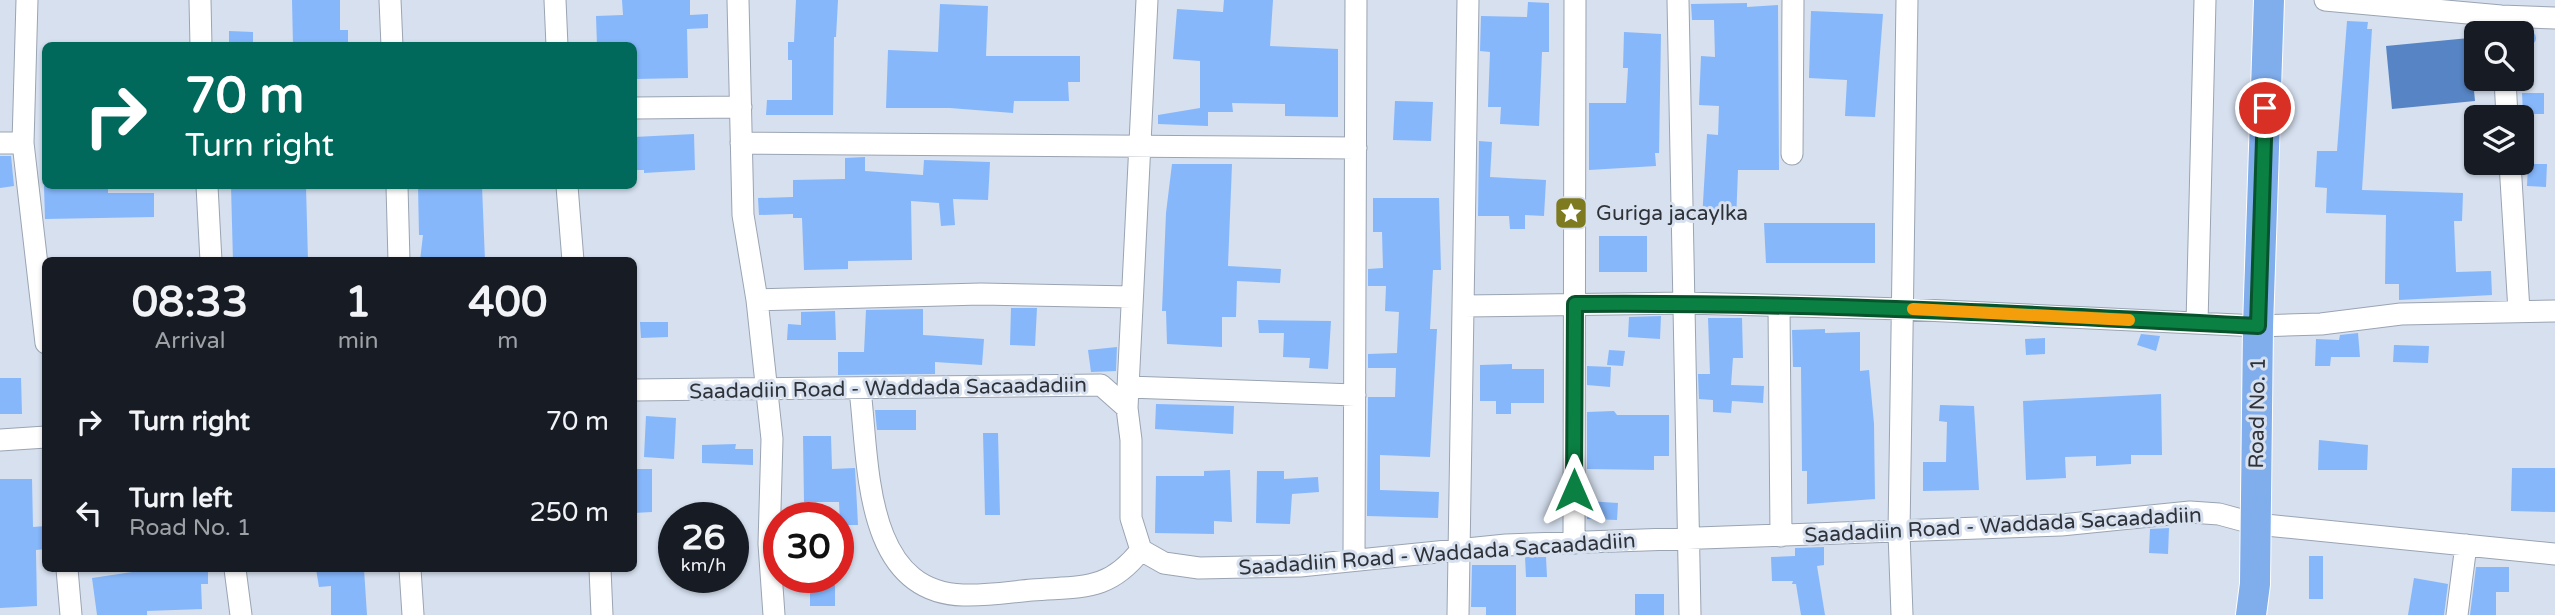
<!DOCTYPE html>
<style>
:root{--surface:#171b24;--page:#242831;--text:#f1f3f6;--muted:#9ea1a6}
body{margin:0;font-family:"Varela Round",sans-serif;background:var(--page);color:var(--text);height:100vh;display:flex;flex-direction:column;font-size:26px;white-space:nowrap}
*{box-sizing:border-box;margin:0}
p{font-size:23px;color:var(--muted)}
.icon{flex:none;width:38px;height:38px;fill:none;stroke:currentColor;stroke-width:2;stroke-linecap:round;stroke-linejoin:round}
.map{position:relative;flex:1;overflow:hidden}
.details{position:absolute;left:42px;top:257px;width:595px;height:315px;display:flex;flex-direction:column;background:var(--surface);border-radius:10px;box-shadow:0 2px 5px #0004}
.details>*{flex:none}
.hud{position:absolute;left:42px;top:42px;width:595px;height:147px;border-radius:10px;box-shadow:0 2px 5px #0004;background:#00695c;color:#fff;overflow:hidden}
.fabs{position:absolute;left:2464px;top:21px;display:grid;gap:14px}
.fabs a{display:grid;place-items:center;width:70px;height:70px;border-radius:10px;background:var(--surface);box-shadow:0 2px 5px #0004;font-size:35px}
.speed{position:absolute;left:658px;top:502px;display:flex;gap:14px;font-size:35px;font-weight:700;text-align:center}
.speed>*{display:grid;place-content:center;width:91px;height:91px;border-radius:50%;background:var(--surface);box-shadow:0 2px 5px #0004;line-height:1}
.speed small{font-size:18px;font-weight:400}
.speed .limit{border:10px solid #d22;background:#fff;color:#111}
.pin{position:absolute;display:grid;place-items:center;width:60px;height:60px;color:#fff;margin:-30px;border:4px solid #fff;border-radius:50%;box-shadow:0 2px 7px #0007}
.me{position:absolute;width:77px;margin:-38px;rotate:0deg;stroke-linejoin:round;filter:drop-shadow(0 0 5px #0008)}
.turn{display:flex;align-items:center;gap:24px;height:147px;padding:0 28px;font-size:32px}
.turn .icon{width:91px;height:91px;stroke-width:2.5}
.turn b{display:block;font-size:49px;line-height:60px}
.eta{display:flex;justify-content:space-evenly;align-items:center;height:119px;text-align:center}
.eta b{font-size:42px;font-weight:800;line-height:49px}
ul{padding:0;list-style:none}
li{display:flex;align-items:center;gap:21px;height:91px;padding:0 28px}
li div{flex:1}
li b{display:block;font-size:26px}
li em{font-style:normal}
.map>svg:first-child{display:block}
.water{fill:#5684c4}
.building{fill:#86b7fb}
.lines{fill:none;stroke-linecap:round;stroke-linejoin:round}
.minor-casing{stroke:#9aa4b2;stroke-width:23}
.highway-casing{stroke:#fff;stroke-width:32}
.minor{stroke:#fff;stroke-width:21}
.highway{stroke:#80adec;stroke-width:30}
.route-casing{stroke:#07532c;stroke-width:18}
.route{stroke:#0b8043;stroke-width:12}
.slow{stroke:#f59e0b;stroke-width:12}
.labels{text-anchor:middle;stroke-width:6;stroke-linejoin:round;paint-order:stroke}
.poi-label{font-size:21px;fill:#2f3339;stroke:#d6e0ef;text-anchor:start}
.street-label{font-size:21px;fill:#2f3339;stroke:#d6e0ef}
</style>
<div class="map">
<svg width="2555" height="615" viewBox="0 0 2555 615">
<rect width="100%" height="100%" fill="#d6e0ef"/>
<!-- water -->
<path class="water" d="M2469,38L2475,101L2392,109L2386,46Z"/>
<!-- building -->
<path class="building" d="M292,0H340V30H348V46H293Z
M622,0H690V15L708,14V28L687,29L688,78L634,79V46H597L596,16L623,15Z
M796,0H838L836,37H834L833,115H766L767,100H792V60H788V42H794Z
M1224,0H1273L1270,46L1338,49V117L1285,116V104L1232,103L1233,112H1208V126L1158,124V115L1200,108V61L1173,59L1177,9L1223,12Z
M1528,2L1549,3V52H1542L1539,126L1500,124L1501,107H1488L1490,52L1480,51L1481,16L1527,17Z
M1747,3V7L1778,5L1779,170H1738L1736,221L1702,220L1707,134L1718,135L1719,106L1699,105L1701,56L1715,57L1714,20H1692L1691,4Z
M940,4L988,6L986,56H1080V82H1068L1069,101H1014L1013,113L950,108H886L888,50L938,52Z
M1811,11L1883,14L1875,117L1845,116L1847,80L1809,78Z
M2347,21L2368,22L2367,29H2372L2362,190L2463,193L2462,221H2454L2456,272L2491,271L2492,295L2399,300V284H2385L2386,215L2326,213L2327,188L2315,187L2317,151H2337Z
M2522 38a7 7 0 1 1 14 0a7 7 0 1 1-14 0Z
M229,31L253,32V46H229Z
M1624,32L1661,34L1659,153H1655L1656,166L1589,170V103H1626L1628,68H1623Z
M2522,93H2544V114H2523Z
M1395,101L1433,102L1431,141L1393,140Z
M694,134L695,170L644,173V170H634V137Z
M1479,141L1492,142L1490,177L1546,180L1544,216L1525,215V229H1510L1509,216H1478Z
M0,156H11L14,186L0,188Z
M865,157V171L923,175L924,160L990,162L988,200L953,199L955,225L941,226L939,203L911,201L912,260L848,261V269L804,270L802,218H793V214L759,215L758,198L793,197V180L845,179V158Z
M1172,164H1232L1228,266L1281,269L1280,283L1237,281L1236,317H1222V347L1167,344L1166,311H1162L1166,213Z
M2528,164H2547L2546,187L2527,186Z
M44,186H108V193H154V217L45,219Z
M231,186H306L308,261H233Z
M418,186H482L485,261H420L423,235H419Z
M1373,198H1439L1441,270H1433L1430,329H1437L1430,457L1380,455V490L1439,492L1438,518L1367,516L1368,397H1395L1396,368H1368V354L1397,353L1399,312L1385,311L1386,286H1368V269L1383,268L1382,232H1373Z
M1764,223H1875V263H1766Z
M1599,236H1647V272H1599Z
M1011,308H1037L1035,346L1010,345Z
M923,309V335L984,339L982,365L935,362V374L838,375V352H864L866,310Z
M835,311L836,340H787L788,324L801,325V312Z
M1661,316L1660,339L1628,337L1629,317Z
M1708,318H1742L1743,358H1733L1731,385L1764,386L1763,403L1732,401L1731,413L1713,412V400L1699,399L1698,374H1710Z
M1258,320L1331,321L1328,369L1309,368L1310,358L1283,357L1284,333H1259Z
M640,322H668V337L641,338Z
M1825,329V333L1860,332V371L1869,370L1874,424L1875,499L1807,504V471H1802L1801,367H1793L1792,330Z
M2358,333L2360,357H2331L2330,366H2315L2316,339L2339,340L2340,335Z
M2141,334L2160,336L2156,351L2137,345Z
M2045,338V354L2026,355L2025,339Z
M2394,345L2429,346L2428,363L2393,362Z
M1117,347L1116,371L1091,372L1088,350Z
M1609,350L1625,351L1623,366L1607,365Z
M1512,364V369H1544V403H1511V414H1496V401H1480V365Z
M1587,366L1611,367L1610,387L1587,385Z
M0,378H21L22,414H0Z
M2161,394L2162,455H2131V464L2096,466V456L2065,457L2066,478L2026,480L2023,401Z
M1156,404L1234,406L1233,434L1155,429Z
M1940,405L1974,406L1979,490L1923,491V462H1946L1947,422L1939,421Z
M875,410H916V430H877Z
M1614,411L1617,415H1669V456H1654V470L1587,469V412Z
M646,416L676,418L674,459L644,457Z
M983,433H998L1000,515H985Z
M803,436H831L832,469L855,468L858,525H840L839,502H804Z
M2319,440L2368,445L2367,470H2318Z
M736,444L735,449H753V465L702,463V445Z
M2512,468H2555V512L2511,511Z
M634,469H652V512L634,513Z
M1230,470L1232,522L1214,521V534L1155,533L1156,476H1204V471Z
M1257,471H1284V479L1318,477L1319,492L1292,494L1290,524L1256,523Z
M0,479H32L33,527L46,526V549L36,550L37,606L0,608Z
M1587,501L1618,503L1617,520L1587,519Z
M2169,528L2168,554L2149,553L2150,529Z
M1824,547V565L1817,566L1825,615H1801L1796,584H1792L1793,581H1772L1771,557L1795,556V548Z
M2309,556H2323V599H2309Z
M1525,557H1546L1547,577H1526Z
M1472,565H1516V615H1486V607H1471Z
M2476,567H2509V592H2496V615H2470Z
M316,569H364L367,615H331V586L319,587Z
M208,571V584H201L202,609L147,611V615H97L92,578L139,571Z
M2414,578L2448,584L2444,615H2408Z
M810,585H835V606H810Z
M1635,594H1664V615H1635Z"/>
<g class="lines">
<defs>
<path id="minor" d="M27,0L23,143L46,343
M200,0L201,46
M390,0L392,46
M555,0L557,46
M738,0L743,215L757,300L772,439L769,544L774,615
M1678,0L1690,615
M2325,0L2501,16L2555,18
M2505,79L2507,117
M634,108L741,107
M0,143H23
M741,143L1356,148
M1792,154L1793,0
M2510,163L2519,311
M207,186L211,261
M397,186L399,261
M567,186L573,261
M757,300L981,294L1132,297
M1464,306L1685,303L1903,309L2258,326L2321,324L2401,314L2555,311
M1779,306L1781,536
M2197,323L2205,0
M1128,387L1355,395
M634,390L1101,385L1127,408L1131,440V518L1141,550L1164,563L1199,568L1300,566L1506,545L2061,525L2190,512L2219,514L2256,524L2555,554
M860,390C869,462 863,592 963,595C986,596 1010,592 1032,590C1082,586 1108,592 1141,550
M1127,408L1147,0
M0,440L46,437
M1574,543L1575,0
M1354,558L1356,0
M67,569L71,615
M235,569L241,615
M410,569L413,615
M600,569L602,615
M1458,615L1468,0
M1902,615L1899,533L1907,0
M2457,615L2466,545"/>
<path id="highway" d="M2251,615L2255,584L2258,326L2269,0"/>
</defs>
<!-- minor casing -->
<use href="#minor" class="minor-casing"/>
<!-- highway casing -->
<use href="#highway" class="highway-casing"/>
<!-- minor -->
<use href="#minor" class="minor"/>
<!-- highway -->
<use href="#highway" class="highway"/>
</g>
<g class="lines">
<defs>
<path id="route" d="M1574,490L1575,304C1803,302 2031,314 2258,326L2265,108"/>
</defs>
<!-- route casing -->
<use href="#route" class="route-casing"/>
<!-- route -->
<use href="#route" class="route"/>
<!-- slow -->
<path class="slow" d="M1913,309L2129,320"/>
</g>
<!-- icons -->
<defs>
<symbol id="sight-square" viewBox="-11 -11 22 22"><rect x="-9" y="-9" width="18" height="18" rx="4" fill="#7e7a20" stroke="#d6e0ef"/><path d="M0-6L1.8-2.2L6-1.7L2.9 1.2L3.7 5.4L0 3.3L-3.7 5.4L-2.9 1.2L-6-1.7L-1.8-2.2Z" fill="#fff"/></symbol>
</defs>
<g fill-rule="evenodd">
<use href="#sight-square" x="1552" y="194" width="38" height="38"/>
</g>
<g class="labels">
<!-- poi labels -->
<g class="poi-label">
<text x="1596" y="220">Guriga jacaylka</text>
</g>
<!-- street labels -->
<g class="street-label">
<text transform="translate(888 388) rotate(-1)" y="7">Saadadiin Road - Waddada Sacaadadiin</text>
<text transform="translate(2257 413) rotate(-89)" y="7">Road No. 1</text>
<text transform="translate(2003 525) rotate(-3)" y="7">Saadadiin Road - Waddada Sacaadadiin</text>
<text transform="translate(1437 554) rotate(-4)" y="7">Saadadiin Road - Waddada Sacaadadiin</text>
</g>
</g>
</svg>
<div class="fabs">
<a><svg class="icon" aria-label="search" viewBox="0 0 24 24"><circle cx="10" cy="10" r="6"/><path d="M15 15l6 6"/></svg></a>
<a><svg class="icon" aria-label="layers" viewBox="0 0 24 24"><path d="M12 4l9 5-9 5-9-5zM3 14l9 5 9-5"/></svg></a>
</div>
<div class="speed"><div>26<small>km/h</small></div><div class="limit">30</div></div>
<div class="pin" style="left:2265px;top:108px;background:#d93025"><svg class="icon" aria-label="arrive" viewBox="0 0 24 24"><path d="M6 21V4h12l-3 4 3 4H6"/></svg></div>
<svg class="me" style="left:1574px;top:490px" viewBox="-20 -20 40 40"><path d="M0-17L14 15 0 8-14 15z" fill="#0b8043" stroke="#fff" stroke-width="4"/></svg>
<div class="hud">
<div class="turn"><svg class="icon" aria-label="right" viewBox="0 0 24 24"><path d="M7 20v-9h11M14 6l5 5-5 5"/></svg><div><b>70 m</b>Turn right</div></div>
</div>
<section class="details">
<div class="eta">
<div><b>08:33</b><p>Arrival</p></div>
<div><b>1</b><p>min</p></div>
<div><b>400</b><p>m</p></div>
</div>
<ul>
<li><svg class="icon" aria-label="right" viewBox="0 0 24 24"><path d="M7 20v-9h11M14 6l5 5-5 5"/></svg><div><b>Turn right</b></div><em>70 m</em></li>
<li><svg class="icon" aria-label="left" viewBox="0 0 24 24"><path d="M17 20v-9H6M10 6l-5 5 5 5"/></svg><div><b>Turn left</b><p>Road No. 1</p></div><em>250 m</em></li>
</ul>
</section>
</div>
